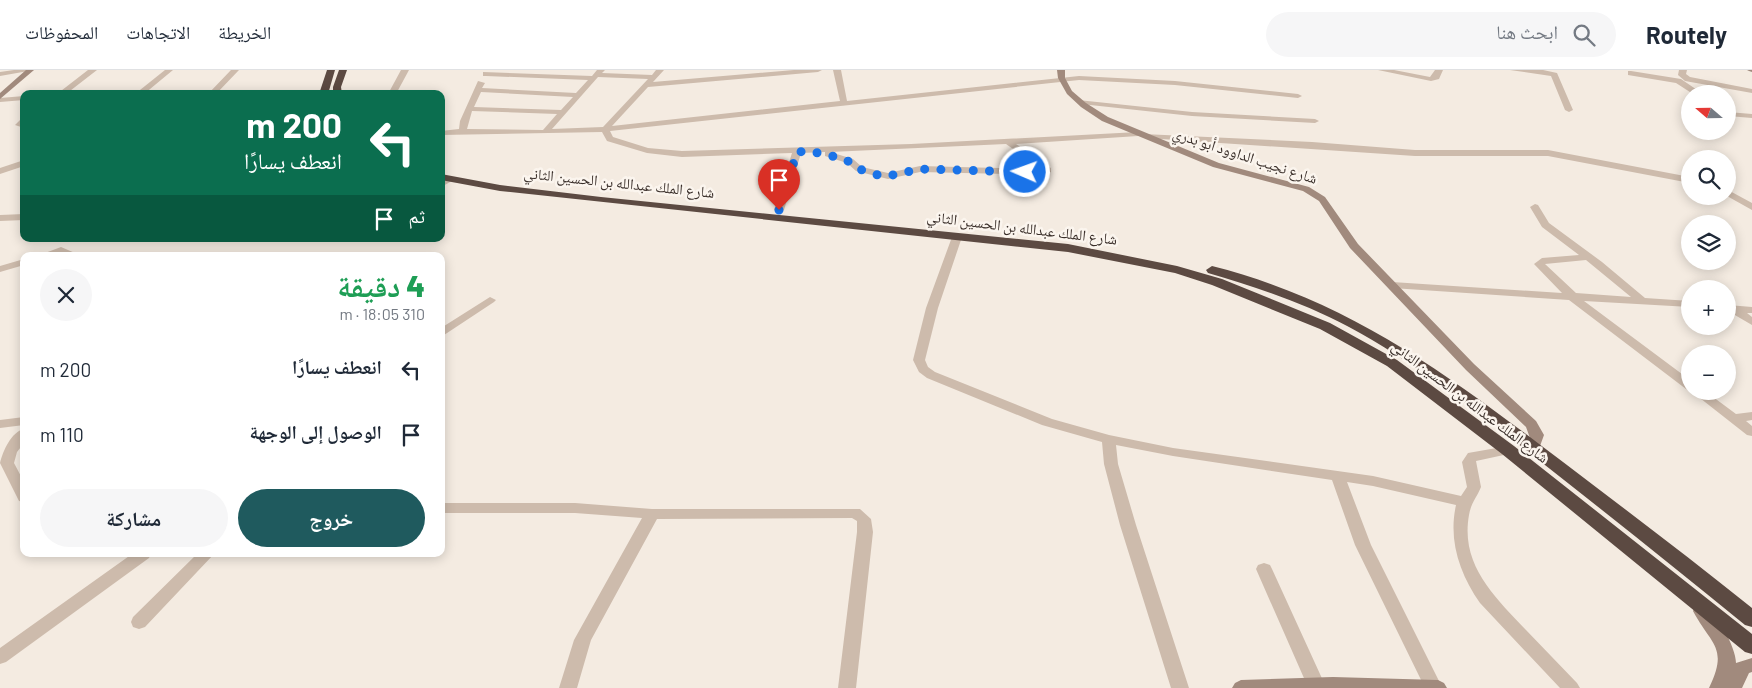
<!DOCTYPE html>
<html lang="ar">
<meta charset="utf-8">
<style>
:root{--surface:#fff;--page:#f6f6f7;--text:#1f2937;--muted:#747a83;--line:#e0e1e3;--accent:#1f5a5e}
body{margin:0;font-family:Barlow,"Noto Naskh Arabic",sans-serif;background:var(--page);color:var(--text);direction:rtl;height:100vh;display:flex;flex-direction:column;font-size:19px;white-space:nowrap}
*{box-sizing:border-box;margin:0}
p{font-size:16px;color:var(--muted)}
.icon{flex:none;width:28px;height:28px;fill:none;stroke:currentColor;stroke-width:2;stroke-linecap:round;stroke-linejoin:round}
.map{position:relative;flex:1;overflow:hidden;direction:ltr}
.panel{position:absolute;left:20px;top:182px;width:425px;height:305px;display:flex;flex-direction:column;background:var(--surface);border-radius:10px;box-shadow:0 2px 12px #0003;direction:rtl}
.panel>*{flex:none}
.guide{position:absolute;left:20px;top:20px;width:425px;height:152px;border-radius:10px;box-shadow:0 2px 12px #0003;direction:rtl;background:#0b6e4f;color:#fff;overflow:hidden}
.needle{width:32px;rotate:290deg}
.buttons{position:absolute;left:1681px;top:15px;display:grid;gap:10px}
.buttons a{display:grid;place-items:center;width:55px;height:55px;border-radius:50%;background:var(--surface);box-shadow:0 2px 12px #0003;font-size:25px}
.pin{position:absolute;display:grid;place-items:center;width:42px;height:42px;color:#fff;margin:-51px -21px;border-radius:50% 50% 50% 0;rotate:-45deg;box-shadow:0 0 5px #0007}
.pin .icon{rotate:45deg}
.me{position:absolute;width:55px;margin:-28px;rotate:272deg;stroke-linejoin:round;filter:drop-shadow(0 0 4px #0008)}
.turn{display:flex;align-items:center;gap:18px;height:105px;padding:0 20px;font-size:22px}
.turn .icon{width:65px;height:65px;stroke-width:2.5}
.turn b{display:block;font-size:35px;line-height:42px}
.then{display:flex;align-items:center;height:48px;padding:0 20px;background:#0003;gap:10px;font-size:19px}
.round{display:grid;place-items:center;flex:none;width:52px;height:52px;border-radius:26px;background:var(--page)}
.head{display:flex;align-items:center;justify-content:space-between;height:85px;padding:0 20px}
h1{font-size:30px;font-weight:800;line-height:38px;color:#1e9e55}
.cta{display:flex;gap:10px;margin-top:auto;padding:10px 20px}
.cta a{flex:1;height:58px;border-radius:30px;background:var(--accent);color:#fff;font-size:20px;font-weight:800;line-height:58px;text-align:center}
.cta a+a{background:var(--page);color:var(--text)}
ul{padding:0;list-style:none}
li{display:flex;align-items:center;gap:15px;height:65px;padding:0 20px}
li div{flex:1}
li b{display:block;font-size:19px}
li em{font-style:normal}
header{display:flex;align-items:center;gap:30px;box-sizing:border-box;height:70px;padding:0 25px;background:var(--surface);border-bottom:1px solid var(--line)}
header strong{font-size:24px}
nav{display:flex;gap:28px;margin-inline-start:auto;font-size:18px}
.search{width:350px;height:45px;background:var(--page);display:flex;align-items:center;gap:12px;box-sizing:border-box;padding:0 18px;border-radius:28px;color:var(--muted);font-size:19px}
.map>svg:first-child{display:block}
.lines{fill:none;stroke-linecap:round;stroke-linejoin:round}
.street{fill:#cdbbac;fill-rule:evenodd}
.secondary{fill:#a18a7d;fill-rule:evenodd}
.highway{fill:#5c4a42;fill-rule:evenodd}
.route{stroke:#1a73e8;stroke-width:9;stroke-dasharray:0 16.2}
.labels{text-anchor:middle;stroke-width:5;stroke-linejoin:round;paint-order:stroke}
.street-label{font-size:15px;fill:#3b302b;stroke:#fbf5ee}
</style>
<header>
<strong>Routely</strong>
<div class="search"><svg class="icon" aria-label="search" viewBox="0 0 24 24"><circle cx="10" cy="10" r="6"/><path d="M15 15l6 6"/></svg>ابحث هنا</div>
<nav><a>الخريطة</a><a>الاتجاهات</a><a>المحفوظات</a></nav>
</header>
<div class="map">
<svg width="1752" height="618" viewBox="0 0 1752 618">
<rect width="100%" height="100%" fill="#f4ebe1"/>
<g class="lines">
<!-- street -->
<path class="street" d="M14,0H34L0,6V2Z
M88,0H97L66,24H57Z
M165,0H173L144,24H135Z
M231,0H239L216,24H208Z
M401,0H409L396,24H388Z
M597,0H605L602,3L652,5L656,0H664L653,12L794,0H822L818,2L648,17L612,56L840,31L833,0H841L847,31L1079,6L1175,11L1298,24L1302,26L1298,28L1175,15L1079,10L610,61L613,67L648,78L682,81L911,74L1138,62L1142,64L1138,66L1016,74L1051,98V102L1044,105L920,102L888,109L856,101L847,93L825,86V82L801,83L784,140L779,143L774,140L792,83L682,87L647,83L607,71L602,62L441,65V61L459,59L460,51L478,11L485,13L482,18L576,23L588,10L486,6H483V2L592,6ZM598,7L648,9L603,57L552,59ZM481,22L573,27L561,40L474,37ZM472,41L557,44L543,60L467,59ZM1006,74L1041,99L920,96L888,103L862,97L853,89L830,82Z
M1378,0H1394L1430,7L1435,0H1443L1439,9L1431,11Z
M1510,0H1543L1557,3L1573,40L1569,42L1565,40L1551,6Z
M1679,0H1687L1686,4L1690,7L1752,19V23L1685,11L1678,5Z
M1631,1L1681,9L1703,24H1693L1676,13L1628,5V1Z
M24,26V30L0,32V28Z
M1078,30L1192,42L1315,49L1319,51L1315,53L1192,46L1081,34L1077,32Z
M1728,42L1752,44V48L1728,46Z
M21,49H24V58L15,55Z
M1143,64L1312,72L1415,80H1548L1690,107V113L1548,86H1415L1146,68H1143Z
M24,90V96L0,104V98Z
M449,106L452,107V111L441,117V110Z
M1728,120L1752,133V140L1727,126Z
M1535,134L1538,135L1549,153L1602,192L1645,228L1690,231V237L1584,231L1690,310V320L1686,319L1569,230L1392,218L1387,215L1392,212L1562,223L1534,194L1542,188L1579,185L1542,157L1530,137ZM1586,190L1631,227L1576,223L1545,194Z
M24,144V150L0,151V145Z
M957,164L962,167L938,238L925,290L928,297L935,302L1052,349L1109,365L1173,378L1373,406L1461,426L1467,417L1462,392L1468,383L1508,376L1513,377L1515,380L1513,383L1476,391L1481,417C1477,427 1471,433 1469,445C1460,495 1495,527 1526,560C1543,578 1560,595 1577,613L1580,618H1560L1480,533C1460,504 1448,471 1456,435L1373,416L1347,412L1371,475L1442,617L1425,618L1355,475L1332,410L1173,386L1116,375L1118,394L1136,455L1189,618H1171L1120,455L1104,394L1102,372L1042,355L927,308L919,302L913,290L926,238L952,167Z
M61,177L82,186C75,186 69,185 62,184C55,183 45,186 37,186Z
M24,189V195L0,202V196Z
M490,227L496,230L494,232L441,267V258Z
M1728,235L1752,237V243H1747L1752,247V255L1728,241Z
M1691,321H1705L1736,344L1752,342V350L1746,351L1752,356V366L1747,365Z
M24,347V355L0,358V350Z
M24,359V373L17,382L14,393L24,412V432L19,431L0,393C3,381 11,362 24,359Z
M441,433H575L652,439H860L871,449L873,462L856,618H838L857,462V451L852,448L657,449L591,570L577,618H559L574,570L642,448L575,443H441Z
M132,484H151L149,488L6,592L0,594V578Z
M197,484H214L145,557L139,559L133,557L131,552L133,547Z
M1264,493L1270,495L1272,499L1325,615L1323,618H1309L1307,615L1256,499L1258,495Z"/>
<!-- secondary -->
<path class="secondary" d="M26,0H34L0,29V23Z
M1057,0H1065V8L1072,21L1086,33L1108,47L1219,93L1309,117L1325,127L1358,174L1474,294L1536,351L1544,365L1540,376L1529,379L1524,378L1522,375L1530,368L1526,357L1466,300L1350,178L1319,131L1303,121L1213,97L1102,51L1081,37L1067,24L1058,8Z
M1747,0H1752V2L1749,1Z
M1701,535C1716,540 1736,577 1736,593L1752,588V602L1749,603L1742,618H1709C1729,577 1711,575 1693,541L1695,536Z
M1333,607L1438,610L1444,613L1447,618H1232L1235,613L1241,610Z"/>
<!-- highway -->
<path class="highway" d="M327,0H335L328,24H319Z
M339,0H347L341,17L342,24H333V17Z
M441,104L500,115L601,127L1068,174L1177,196L1222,209L1330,253L1397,290L1514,376L1752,564V584L1745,582L1502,384L1387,296L1320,259L1212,215L1175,203L1068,182L500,121L441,110Z
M1212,196C1351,231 1451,307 1563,392C1626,440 1690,488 1752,538V557L1745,555C1685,506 1625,458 1564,410C1495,356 1427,299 1349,257C1304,233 1256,217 1208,203L1206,200Z"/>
</g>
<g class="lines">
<!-- route -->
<path class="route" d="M779,140L797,82L809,81L845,89L859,99L881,106H888L920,99L1025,102"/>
</g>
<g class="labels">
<!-- street labels -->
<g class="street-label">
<text transform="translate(1245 86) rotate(18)" y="5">شارع نجيب الداوود أبو بدري</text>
<text transform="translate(619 113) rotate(6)" y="5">شارع الملك عبدالله بن الحسين الثاني</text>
<text transform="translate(1022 158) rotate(7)" y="5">شارع الملك عبدالله بن الحسين الثاني</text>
<text transform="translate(1470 332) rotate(37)" y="5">شارع الملك عبدالله بن الحسين الثاني</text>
</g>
</g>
</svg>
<div class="buttons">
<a><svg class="needle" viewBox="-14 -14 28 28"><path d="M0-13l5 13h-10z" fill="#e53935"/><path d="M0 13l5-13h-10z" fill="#747a83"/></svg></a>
<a><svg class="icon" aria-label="search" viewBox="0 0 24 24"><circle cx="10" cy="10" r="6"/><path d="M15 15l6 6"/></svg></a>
<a><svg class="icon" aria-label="layers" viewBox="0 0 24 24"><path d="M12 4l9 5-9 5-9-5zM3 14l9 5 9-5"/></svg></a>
<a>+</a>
<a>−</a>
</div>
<div class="pin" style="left:779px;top:140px;background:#d93025"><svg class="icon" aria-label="arrive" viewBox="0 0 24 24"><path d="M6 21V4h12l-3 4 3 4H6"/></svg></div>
<svg class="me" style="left:1025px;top:102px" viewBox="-20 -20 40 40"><circle r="17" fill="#1a73e8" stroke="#fff" stroke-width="3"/><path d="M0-11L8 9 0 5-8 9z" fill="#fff"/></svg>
<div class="guide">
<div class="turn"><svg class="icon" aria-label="left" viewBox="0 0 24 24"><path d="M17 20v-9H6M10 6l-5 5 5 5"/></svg><div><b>200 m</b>انعطف يسارًا</div></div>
<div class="then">ثم<svg class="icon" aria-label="arrive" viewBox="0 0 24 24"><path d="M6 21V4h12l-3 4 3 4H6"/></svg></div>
</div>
<section class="panel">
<div class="head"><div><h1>4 دقيقة</h1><p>310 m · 18:05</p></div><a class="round"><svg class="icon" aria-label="close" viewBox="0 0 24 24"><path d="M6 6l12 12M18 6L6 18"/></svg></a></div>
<ul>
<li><svg class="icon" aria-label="left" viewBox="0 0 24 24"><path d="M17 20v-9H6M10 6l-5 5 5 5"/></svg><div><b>انعطف يسارًا</b></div><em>200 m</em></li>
<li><svg class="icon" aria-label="arrive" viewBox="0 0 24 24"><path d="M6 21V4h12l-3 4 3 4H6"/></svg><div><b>الوصول إلى الوجهة</b></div><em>110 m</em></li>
</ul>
<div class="cta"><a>خروج</a><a>مشاركة</a></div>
</section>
</div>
